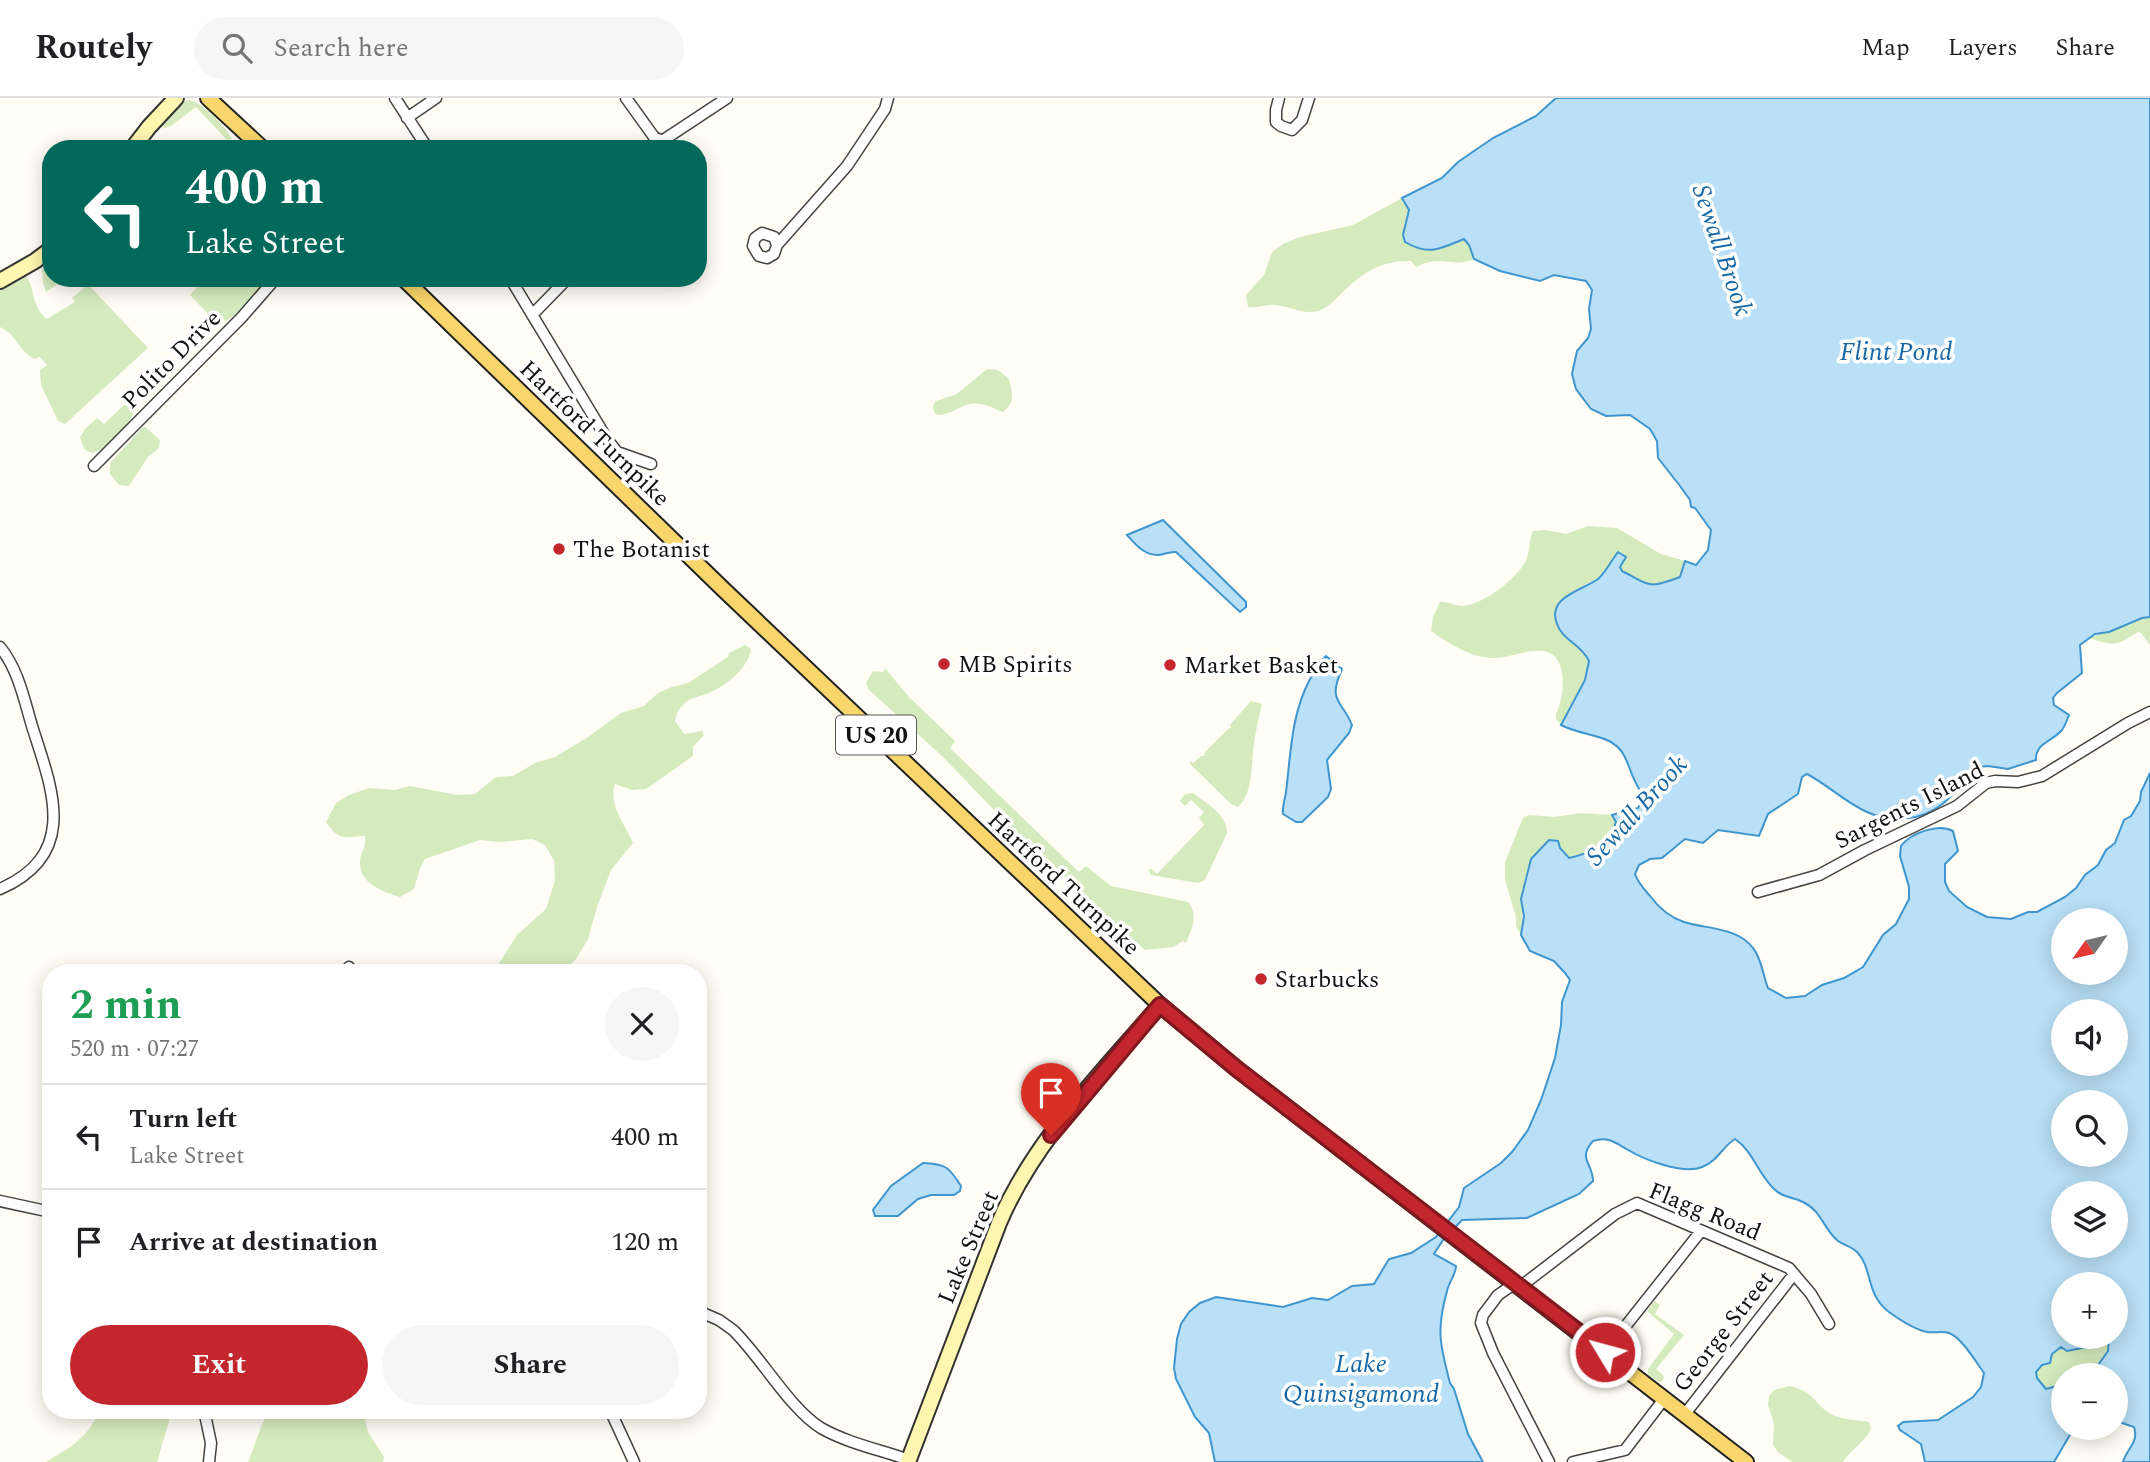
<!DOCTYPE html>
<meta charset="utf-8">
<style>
:root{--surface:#fff;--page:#f6f6f6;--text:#202124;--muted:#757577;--line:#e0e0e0;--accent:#c4262e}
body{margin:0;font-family:Spectral,serif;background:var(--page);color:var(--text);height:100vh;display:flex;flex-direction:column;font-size:26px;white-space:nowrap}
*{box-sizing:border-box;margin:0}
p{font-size:23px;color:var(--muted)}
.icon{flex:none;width:38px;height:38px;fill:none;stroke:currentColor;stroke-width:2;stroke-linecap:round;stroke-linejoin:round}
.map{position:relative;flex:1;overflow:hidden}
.details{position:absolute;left:42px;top:866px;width:665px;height:455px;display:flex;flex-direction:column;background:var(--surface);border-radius:28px;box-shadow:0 4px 18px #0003}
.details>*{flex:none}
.guide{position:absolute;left:42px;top:42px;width:665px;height:147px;border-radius:28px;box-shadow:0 4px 18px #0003;background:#00695c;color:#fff;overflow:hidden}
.needle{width:46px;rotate:236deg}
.buttons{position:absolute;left:2051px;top:810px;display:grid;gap:14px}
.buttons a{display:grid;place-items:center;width:77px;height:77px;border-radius:50%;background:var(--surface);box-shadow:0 4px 18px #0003;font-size:35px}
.pin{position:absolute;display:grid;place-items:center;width:60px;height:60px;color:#fff;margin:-72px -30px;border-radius:50% 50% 50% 0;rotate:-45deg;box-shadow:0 0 7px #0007}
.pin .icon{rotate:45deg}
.me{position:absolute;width:77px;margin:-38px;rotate:307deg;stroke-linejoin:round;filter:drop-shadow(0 0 5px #0008)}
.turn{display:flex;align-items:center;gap:24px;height:147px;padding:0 28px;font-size:32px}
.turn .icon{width:91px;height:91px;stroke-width:2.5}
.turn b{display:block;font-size:49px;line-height:60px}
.round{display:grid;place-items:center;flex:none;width:74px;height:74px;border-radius:37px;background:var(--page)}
.summary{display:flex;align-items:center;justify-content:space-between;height:119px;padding:0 28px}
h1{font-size:42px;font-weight:700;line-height:52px;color:#1e9e55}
.cta{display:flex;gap:14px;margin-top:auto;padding:14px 28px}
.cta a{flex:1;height:80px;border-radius:42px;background:var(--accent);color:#fff;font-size:28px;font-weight:700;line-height:80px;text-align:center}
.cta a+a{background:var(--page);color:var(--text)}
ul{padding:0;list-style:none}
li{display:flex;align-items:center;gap:21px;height:105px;padding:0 28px;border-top:2px solid var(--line)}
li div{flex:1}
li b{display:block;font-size:26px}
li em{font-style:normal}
header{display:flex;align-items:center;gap:42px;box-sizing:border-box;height:98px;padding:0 35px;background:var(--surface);border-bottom:2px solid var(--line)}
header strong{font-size:33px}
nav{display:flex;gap:38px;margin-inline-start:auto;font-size:24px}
.search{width:490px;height:63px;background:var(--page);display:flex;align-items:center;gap:18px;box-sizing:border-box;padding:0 24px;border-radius:38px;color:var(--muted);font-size:26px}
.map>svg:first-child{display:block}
.green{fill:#d5ebbd}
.water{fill:#b9e0f7;stroke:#3f96cf;stroke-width:2;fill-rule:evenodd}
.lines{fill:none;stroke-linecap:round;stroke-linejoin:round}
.street-casing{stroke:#444;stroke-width:13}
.secondary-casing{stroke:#333;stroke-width:18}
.primary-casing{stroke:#222;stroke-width:18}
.street{stroke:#fff;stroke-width:10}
.secondary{stroke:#fff6b0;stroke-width:14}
.primary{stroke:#f9d66b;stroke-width:14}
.route-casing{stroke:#7f191e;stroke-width:18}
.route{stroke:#c4262e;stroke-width:12}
.poi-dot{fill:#c4262e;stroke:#fff;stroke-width:2.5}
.labels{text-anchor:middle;stroke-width:7;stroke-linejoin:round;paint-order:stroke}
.shield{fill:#fff;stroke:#585858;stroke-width:2}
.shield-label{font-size:23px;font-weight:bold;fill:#111}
.street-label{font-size:24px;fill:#111;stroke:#fff}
.poi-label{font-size:24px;fill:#111;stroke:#fff;text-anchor:start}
.water-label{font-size:26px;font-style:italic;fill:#1768a6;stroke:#fff}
</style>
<header>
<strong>Routely</strong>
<div class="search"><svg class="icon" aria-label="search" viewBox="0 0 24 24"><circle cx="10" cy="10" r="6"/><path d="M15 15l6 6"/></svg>Search here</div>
<nav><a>Map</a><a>Layers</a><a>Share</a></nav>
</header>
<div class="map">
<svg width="2150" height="1364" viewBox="0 0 2150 1364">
<rect width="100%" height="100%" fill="#fffdf5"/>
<!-- green -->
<path class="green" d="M189,2C203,5 226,28 232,41L227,42L196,9L171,28L164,30L161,26L181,5Z
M1402,100L1410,112L1403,137L1435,152L1464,141L1469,147L1474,161C1452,171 1442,155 1416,169L1411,163C1383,162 1363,174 1344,193C1336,201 1328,210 1318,213C1302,217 1290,208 1275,207C1265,206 1257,211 1248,209L1246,197L1264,177L1272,154L1283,146L1300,139L1353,127Z
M51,161V180H73L68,184L65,181L46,194L43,185L42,170Z
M24,176C36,186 29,207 47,221L75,204L72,200L84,190L75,180H82L148,250L65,326L58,323L41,287L40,272L47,267L40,259L35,261C18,254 20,239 0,229V189Z
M205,180L229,186L236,180H271L239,214L226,223L221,218L215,223L190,197Z
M987,271L998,272L1009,281C1012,296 1016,304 1003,314C993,310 980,303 969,306C958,309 950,317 937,317L934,314L933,307L936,303L957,296Z
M125,306L134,314C127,329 109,353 91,355L84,351L80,339L85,331L97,320L104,326Z
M144,328L160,342L159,350L148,359L129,388L119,387L110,376V365Z
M1588,428L1617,430L1661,456L1685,463L1680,479L1651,488L1621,473L1618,454L1600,479L1573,493L1556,521C1563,544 1589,546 1589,573L1561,627L1556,621V617C1562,602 1565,586 1561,570C1552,537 1513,562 1490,560C1468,558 1448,545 1431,533L1433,519L1440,504C1448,503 1454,508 1462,508C1482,508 1520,479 1527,460C1530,451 1529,441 1533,433L1545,432L1566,436Z
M2150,519V547L2141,535L2138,534C2114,549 2115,548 2089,540L2142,520Z
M745,547L751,551C749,569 727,587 711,594C701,599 690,598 682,608C678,611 676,618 675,623L684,636L702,633L704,637L693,649V658L646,691L632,692L615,686C608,708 625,726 633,745L611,772L597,809L588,841L576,861L561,875H493L517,837L546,811L555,782L554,763L545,747L532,741L500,744L480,742L425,761L420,770L414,791L400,799C384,794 360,786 360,765C360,755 366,751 365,738C344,739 339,743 326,724L336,705L349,697L369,690L395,692L410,688L457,697L475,696L496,679L513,678L535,665L555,659L588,639L621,615L644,608L658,595L672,589L688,585L728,559L729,555Z
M885,570L908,598L955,643L950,650L1079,774L1086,768L1111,788L1188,804C1199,817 1192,830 1186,845L1183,843L1173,849L1145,852L1069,786L1066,780L1048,761L1021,740L942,658L869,592L866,585L873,573L883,574Z
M1251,603L1262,606C1259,619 1256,631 1254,645C1251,664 1254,694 1238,709L1231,706L1190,666V663L1193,665L1201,658H1204L1205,654L1228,631L1231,630L1230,627Z
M1193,695C1206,705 1228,717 1227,735L1205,782L1198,785L1151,777L1148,772L1152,771L1157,776L1204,727L1199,720L1204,714L1191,702L1185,708L1180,703L1185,696Z
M1580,715L1612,717L1616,723C1611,747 1591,755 1569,760L1560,750C1555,751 1547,750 1542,751C1519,761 1524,817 1521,837L1516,828V819L1505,782V764L1523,720L1529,717L1555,719Z
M1655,1203L1660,1207L1655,1216L1684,1237L1656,1271L1664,1278L1663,1283L1659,1284L1648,1277V1271L1674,1236L1647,1213Z
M2098,1239H2109L2108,1253L2091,1277L2063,1278V1286L2046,1291L2037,1280L2036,1274L2052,1255L2062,1249L2067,1253L2092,1248Z
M1789,1288C1815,1292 1817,1311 1835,1318C1845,1322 1858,1322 1869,1324L1871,1331C1864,1345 1851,1351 1843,1364H1792L1778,1354L1773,1347L1774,1326L1768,1307L1769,1298L1774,1292Z
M270,1312L363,1313L368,1334L384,1359L383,1364H248C256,1347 259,1328 270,1312Z
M132,1313H172L157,1364H46L72,1348L86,1335L100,1315H122Z"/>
<!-- water -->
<path class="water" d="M1556,0H2150V519L2142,520L2109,534L2095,536L2080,547L2082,575L2057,595L2053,600L2054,607L2069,617C2067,622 2065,628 2062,632C2053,643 2035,645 2036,662L2008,671L1988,668L1980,669C1965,680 1956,696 1941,707C1921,723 1890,725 1867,714C1846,705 1828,687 1807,676L1802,679L1798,696L1768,716L1759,738L1718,732L1703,745L1685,741L1662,760L1650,761L1639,767L1635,776C1638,785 1644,791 1650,798C1659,810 1669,819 1684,824C1706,831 1737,829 1753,850C1762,861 1763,878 1768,890L1786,900L1805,898L1822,887L1844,880L1863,869L1883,837L1896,826L1909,801V789L1900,758L1901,748C1911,735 1938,725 1953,733L1958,753L1945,766V784L1949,793L1967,809L1987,819L2011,821L2028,814H2037L2065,799L2076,790L2085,777L2098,767L2106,752L2115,745L2124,722L2131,718L2140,703L2141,694L2150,675V1364H2123C2127,1350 2139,1345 2134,1329L2116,1323V1278L2091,1277L2108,1253L2109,1240L2101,1239H2116V1186H2063V1239H2098L2092,1248L2067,1253L2061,1249L2052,1256L2050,1265L2042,1267L2036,1274L2037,1280L2046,1291L2063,1286V1330H2074L2054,1364H1925L1921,1346L1900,1332L1898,1328L1903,1324L1938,1322L1973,1299L1981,1289L1984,1275C1976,1264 1962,1240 1949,1235C1943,1233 1934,1235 1927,1234C1913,1231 1900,1222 1889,1214C1865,1196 1873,1170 1857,1154C1852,1149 1844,1147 1838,1143C1824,1132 1822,1113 1803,1104C1791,1098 1785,1101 1774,1091C1758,1076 1753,1053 1735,1041C1722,1049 1718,1063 1702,1069C1684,1077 1645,1062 1628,1052C1616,1045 1608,1038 1593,1043C1577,1061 1593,1065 1593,1083L1579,1096L1527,1120L1462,1122L1443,1142L1434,1156L1456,1168C1456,1176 1449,1184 1447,1193C1436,1232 1440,1247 1450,1285L1454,1291L1468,1336L1483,1364H1215L1209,1335L1195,1319L1176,1281L1174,1270L1177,1241L1181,1226L1189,1214L1200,1205L1216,1199L1283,1209L1312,1200L1328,1202L1352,1188L1374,1186L1389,1161L1411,1155L1436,1139L1459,1109L1464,1090L1501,1065L1512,1054L1528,1032L1541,1002L1555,960L1561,927L1562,904L1570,882L1565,875L1554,863L1530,853L1521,837L1524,818L1521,801L1531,761L1549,742L1558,743L1560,750L1569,760C1591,755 1611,747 1616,724L1612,717L1638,710L1644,700C1640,692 1634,683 1631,674C1626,661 1623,650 1609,643C1594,636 1576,635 1561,627L1585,582L1589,563C1580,545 1563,543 1557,526C1546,499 1583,492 1598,481C1606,474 1611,463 1618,454L1626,459L1620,469L1622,473C1651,488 1648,491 1680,479L1685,463L1696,467L1708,452L1711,432L1695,410L1691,409L1690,402L1680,388L1658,360L1657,343L1650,331L1630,317L1606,318L1591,311L1576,291L1572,276L1577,253L1588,240L1591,231L1589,211L1592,192L1586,183L1554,177L1540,183L1500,173L1474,161L1469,147L1464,141C1440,151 1429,158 1405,144L1403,137L1409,112L1402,100L1442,80L1458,64L1493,40L1536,18ZM2063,822H2116V875H2063ZM2063,914H2116V966H2063ZM2063,1004H2116V1057H2063ZM2063,1096H2116V1148H2063Z
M1163,422L1246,504V509L1240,514L1176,454C1169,453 1164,457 1158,457C1144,457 1135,446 1127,437Z
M1326,558L1342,571C1327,604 1342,602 1352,627L1349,635L1327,662L1331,691L1328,699L1302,724H1296L1283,716C1282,708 1285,702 1286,694C1291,654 1291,617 1310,581C1315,573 1318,565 1326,558Z
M923,1065C946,1066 949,1069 961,1088L960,1093L954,1097H931L918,1101L898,1118H875L873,1112L891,1088Z"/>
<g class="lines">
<defs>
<path id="street" d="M395,0L428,51
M626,0L654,39L662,43L727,0
M1279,0L1276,12V24L1281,28L1292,32L1302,22L1309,0
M407,20L436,0
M777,147L774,139L762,135L755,140L753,148L759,158L767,160L774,156L777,147L847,68L885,11L888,0
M510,180L607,341L617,354L651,366
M532,217L568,180
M94,368L242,219L276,180
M0,549C18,571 24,601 32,628C52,691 80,756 0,791
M1758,794L1819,777L1865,752L1957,708L1986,685L1995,683L2018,684L2042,678L2128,625L2150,614
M349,869L350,875
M0,1103L51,1114
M1514,1186L1498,1197L1483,1217L1481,1225L1493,1255L1549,1364
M1520,1189L1615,1116L1637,1105L1789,1170L1811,1196L1829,1226
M698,1213L719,1222L733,1232C761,1259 790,1311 821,1330C847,1345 881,1352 909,1362
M1605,1254L1701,1133
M204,1312L211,1345L209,1364
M610,1312L634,1364
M1685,1316L1794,1176
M1573,1364L1625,1352L1664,1301"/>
<path id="secondary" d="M132,51L149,29L176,0
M0,183L35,163L51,151
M908,1364L999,1125C1034,1042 1102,975 1160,907"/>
<path id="primary" d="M208,0L263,51
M403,180L723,491L1160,907L1237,971L1746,1364"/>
</defs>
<!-- street casing -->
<use href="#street" class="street-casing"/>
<!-- secondary casing -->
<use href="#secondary" class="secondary-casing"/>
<!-- primary casing -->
<use href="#primary" class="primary-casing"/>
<!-- street -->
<use href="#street" class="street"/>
<!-- secondary -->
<use href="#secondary" class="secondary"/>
<!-- primary -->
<use href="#primary" class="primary"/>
</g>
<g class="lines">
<defs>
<path id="route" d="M1051,1037L1160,907L1237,971L1605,1254"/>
</defs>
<!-- route casing -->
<use href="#route" class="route-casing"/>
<!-- route -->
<use href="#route" class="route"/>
</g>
<!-- markers -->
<g class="poi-dot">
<circle cx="559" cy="451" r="7"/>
<circle cx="944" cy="566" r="7"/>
<circle cx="1170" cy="567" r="7"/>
<circle cx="1261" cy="881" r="7"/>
</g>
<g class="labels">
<!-- shield labels -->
<rect class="shield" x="836" y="617.5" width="80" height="39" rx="5"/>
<g class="shield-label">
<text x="876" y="645">US 20</text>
</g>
<!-- street labels -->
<g class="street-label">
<text transform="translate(171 261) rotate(-45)" y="8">Polito Drive</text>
<text transform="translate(595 335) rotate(44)" y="8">Hartford Turnpike</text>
<text transform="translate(1909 707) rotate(-27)" y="8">Sargents Island</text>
<text transform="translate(1064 785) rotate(43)" y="8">Hartford Turnpike</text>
<text transform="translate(1705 1113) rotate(22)" y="8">Flagg Road</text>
<text transform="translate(968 1149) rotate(-67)" y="8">Lake Street</text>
<text transform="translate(1723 1233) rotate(-52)" y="8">George Street</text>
</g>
<!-- poi labels -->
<g class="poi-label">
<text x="573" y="459">The Botanist</text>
<text x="958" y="574">MB Spirits</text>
<text x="1184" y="575">Market Basket</text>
<text x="1275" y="889">Starbucks</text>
</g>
<!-- water labels -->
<g class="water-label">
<text transform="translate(1723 152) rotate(71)" y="9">Sewall Brook</text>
<text x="1896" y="262">Flint Pond</text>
<text transform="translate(1636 712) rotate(-48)" y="9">Sewall Brook</text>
<text x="1361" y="1274">Lake<tspan x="1361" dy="30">Quinsigamond</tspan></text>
</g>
</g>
</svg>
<div class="buttons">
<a><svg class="needle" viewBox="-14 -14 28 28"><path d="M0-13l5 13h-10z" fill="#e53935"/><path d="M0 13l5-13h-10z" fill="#757577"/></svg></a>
<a><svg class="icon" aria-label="sound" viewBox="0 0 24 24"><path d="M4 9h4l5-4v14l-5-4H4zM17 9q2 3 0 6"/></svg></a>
<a><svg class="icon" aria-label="search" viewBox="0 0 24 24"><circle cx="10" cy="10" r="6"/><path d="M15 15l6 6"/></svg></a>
<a><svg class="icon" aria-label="layers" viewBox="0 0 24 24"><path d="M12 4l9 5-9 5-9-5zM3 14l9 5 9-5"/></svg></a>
<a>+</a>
<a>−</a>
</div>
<div class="pin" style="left:1051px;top:1037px;background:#d93025"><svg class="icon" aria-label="arrive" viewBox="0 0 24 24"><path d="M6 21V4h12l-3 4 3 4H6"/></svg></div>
<svg class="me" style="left:1605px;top:1254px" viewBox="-20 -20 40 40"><circle r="17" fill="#c4262e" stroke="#fff" stroke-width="3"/><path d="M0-11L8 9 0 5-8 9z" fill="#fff"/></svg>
<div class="guide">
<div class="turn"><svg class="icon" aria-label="left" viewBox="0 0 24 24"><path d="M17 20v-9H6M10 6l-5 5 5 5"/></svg><div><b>400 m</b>Lake Street</div></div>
</div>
<section class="details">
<div class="summary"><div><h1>2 min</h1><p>520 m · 07:27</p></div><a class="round"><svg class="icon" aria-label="close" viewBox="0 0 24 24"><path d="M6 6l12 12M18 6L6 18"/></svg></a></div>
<ul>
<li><svg class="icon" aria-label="left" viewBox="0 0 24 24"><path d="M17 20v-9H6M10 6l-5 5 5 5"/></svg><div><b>Turn left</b><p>Lake Street</p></div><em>400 m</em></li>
<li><svg class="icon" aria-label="arrive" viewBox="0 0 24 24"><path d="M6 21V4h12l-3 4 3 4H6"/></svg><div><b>Arrive at destination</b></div><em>120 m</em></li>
</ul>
<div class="cta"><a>Exit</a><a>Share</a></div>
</section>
</div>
